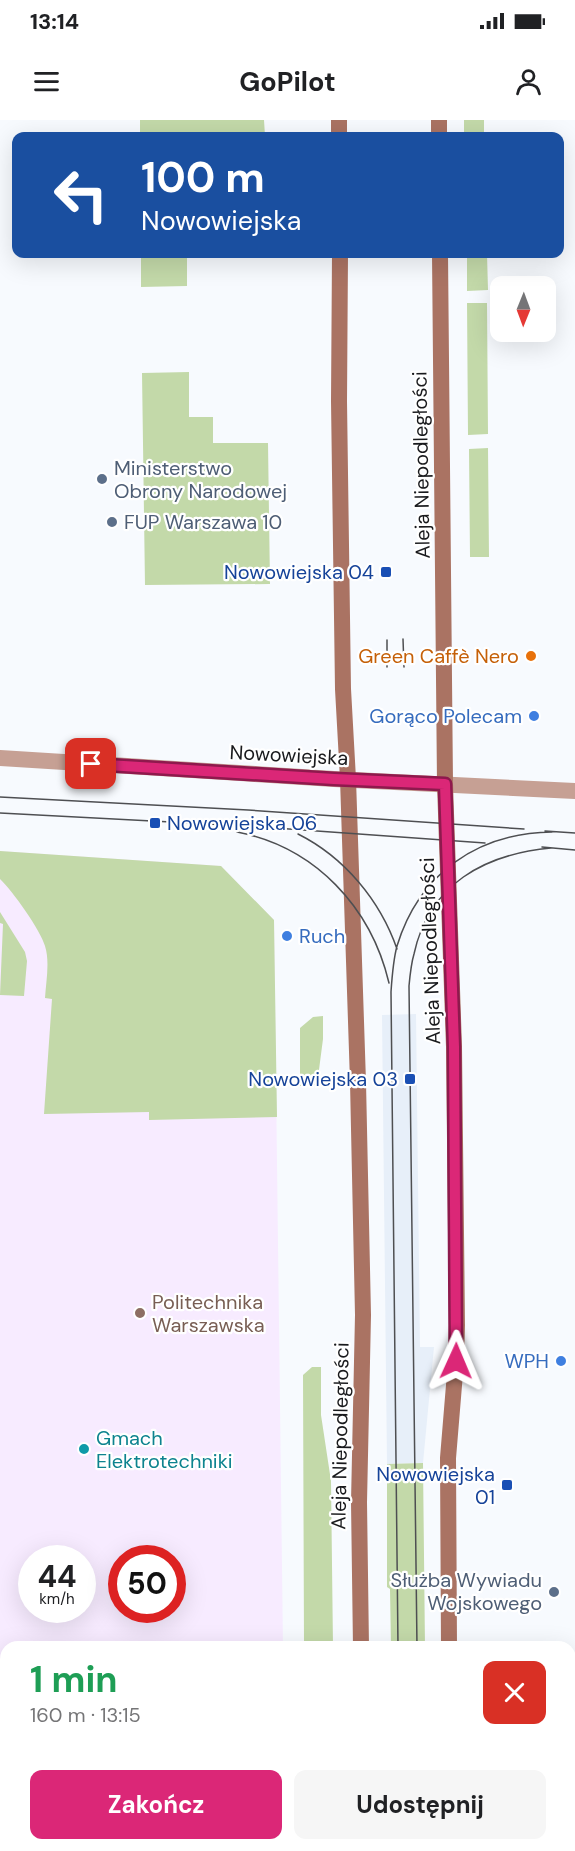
<!DOCTYPE html>
<html lang="pl">
<meta charset="utf-8">
<style>
:root{--surface:#fff;--page:#f6f6f6;--text:#202124;--muted:#757577;--accent:#db2777}
body{margin:0;font-family:"DM Sans",sans-serif;background:var(--page);color:var(--text);height:100vh;display:flex;flex-direction:column;font-size:22px;white-space:nowrap}
*{box-sizing:border-box;margin:0}
p{font-size:20px;color:var(--muted)}
.icon{flex:none;width:33px;height:33px;fill:none;stroke:currentColor;stroke-width:2;stroke-linecap:round;stroke-linejoin:round}
.map{position:relative;flex:1;overflow:hidden}
.panel{position:absolute;left:0px;top:1521px;width:576px;height:210px;display:flex;flex-direction:column;background:var(--surface);border-radius:18px 18px 0 0;box-shadow:0 6px 24px #0002}
.panel>*{flex:none}
.hud{position:absolute;left:12px;top:12px;width:552px;height:126px;border-radius:12px;box-shadow:0 6px 24px #0002;background:#1a4fa0;color:#fff;overflow:hidden}
.needle{width:39px;rotate:181deg}
.tools{position:absolute;left:490px;top:156px;display:grid;gap:12px}
.tools a{display:grid;place-items:center;width:66px;height:66px;border-radius:12px;background:var(--surface);box-shadow:0 6px 24px #0002;font-size:30px}
.speed{position:absolute;left:18px;top:1425px;display:flex;gap:12px;font-size:30px;font-weight:700;text-align:center}
.speed>*{display:grid;place-content:center;width:78px;height:78px;border-radius:50%;background:var(--surface);box-shadow:0 6px 24px #0002;line-height:1}
.speed small{font-size:15px;font-weight:400}
.speed .limit{border:9px solid #d22;background:#fff;color:#111}
.pin{position:absolute;display:grid;place-items:center;width:51px;height:51px;color:#fff;margin:-26px;border-radius:12px;box-shadow:0 3px 9px #0006}
.me{position:absolute;width:66px;margin:-33px;rotate:1deg;stroke-linejoin:round;filter:drop-shadow(0 0 4px #0008)}
.turn{display:flex;align-items:center;gap:21px;height:126px;padding:0 30px;font-size:27px}
.turn .icon{width:78px;height:78px;stroke-width:2.5}
.turn b{display:block;font-size:42px;line-height:51px}
.round{display:grid;place-items:center;flex:none;width:63px;height:63px;border-radius:12px;background:var(--page)}
.overview{display:flex;align-items:center;justify-content:space-between;height:102px;padding:0 30px}
h1{font-size:36px;font-weight:700;line-height:45px;color:#1e9e55}
.cta{display:flex;gap:12px;margin-top:auto;padding:12px 30px}
.cta a{flex:1;height:69px;border-radius:12px;background:var(--accent);color:#fff;font-size:24px;font-weight:700;line-height:69px;text-align:center}
.cta a+a{background:var(--page);color:var(--text)}
.status{display:flex;justify-content:space-between;align-items:center;height:42px;padding:0 30px;background:var(--surface);direction:ltr}
.status svg{height:16px;fill:currentColor}
header{display:flex;justify-content:space-between;align-items:center;height:78px;padding:0 30px;background:var(--surface);font-size:27px;font-weight:700}
.map>svg:first-child{display:block}
.built{fill:#e7eff9}
.education{fill:#f7ebff;fill-rule:evenodd}
.green{fill:#c3d9a9}
.lines{fill:none;stroke-linecap:round;stroke-linejoin:round}
.tertiary{stroke:#c6a094;stroke-width:16}
.secondary{stroke:#aa7363;stroke-width:16}
.tram{stroke:#4e4f52;stroke-width:1.5}
.route-casing{stroke:#8e194d;stroke-width:15}
.route{stroke:#db2777;stroke-width:10}
.service-dot{fill:#5c6f8a;stroke:#fff;stroke-width:2}
.transit-dot{fill:#1a4fb4;stroke:#fff;stroke-width:2}
.food-dot{fill:#e8710a;stroke:#fff;stroke-width:2}
.shop-dot{fill:#3f7fe0;stroke:#fff;stroke-width:2}
.education-dot{fill:#8d6e63;stroke:#fff;stroke-width:2}
.culture-dot{fill:#0f9aa8;stroke:#fff;stroke-width:2}
.labels{text-anchor:middle;stroke-width:4.5;stroke-linejoin:round;paint-order:stroke}
.street-label{font-size:20px;fill:#191a1d;stroke:#fff}
.service-label{font-size:20px;fill:#4e5e75;stroke:#fff;text-anchor:start}
.transit-label{font-size:20px;fill:#164399;stroke:#fff;text-anchor:end}
.food-label{font-size:20px;fill:#c56008;stroke:#fff;text-anchor:end}
.shop-label{font-size:20px;fill:#366cbe;stroke:#fff;text-anchor:end}
.education-label{font-size:20px;fill:#785e54;stroke:#fff;text-anchor:start}
.culture-label{font-size:20px;fill:#0d838f;stroke:#fff;text-anchor:start}
</style>
<div class="status"><b>13:14</b><svg viewBox="0 0 49 12"><path d="M0 12V9h3v3zM5 12V6h3v6zM10 12V3h3v9zM15 12V0h3v12zM26 1h20v11H26zM47 4h2v5h-2z"/></svg></div>
<header><svg class="icon" aria-label="menu" viewBox="0 0 24 24"><path d="M4 6h16M4 12h16M4 18h16"/></svg>GoPilot<svg class="icon" aria-label="person" viewBox="0 0 24 24"><circle cx="12" cy="8" r="4"/><path d="M4 21q1-7 8-7t8 7"/></svg></header>
<div class="map">
<svg width="575" height="1731" viewBox="0 0 575 1731">
<rect width="100%" height="100%" fill="#f7fafe"/>
<!-- built -->
<path class="built" d="M416,894L420,1227H434L423,1343L387,1344L382,895Z"/>
<!-- education -->
<path class="education" d="M0,731L221,746L274,800L283,1527H6V1725H286V1731H0ZM32,1438H82V1490H32ZM122,1438H172V1490H122Z"/>
<!-- green -->
<path class="green" d="M140,0H264L265,16H140Z
M464,0H484V16H464Z
M141,134H187V166L141,167Z
M467,134H487L488,170L467,171Z
M467,183H487L488,314L468,315Z
M189,252V297H213V323H268L270,464L145,465L142,253Z
M488,328L489,437H470L469,329Z
M0,731L221,746L274,800L277,997L149,1000V992L44,994L52,879L45,878C46,861 50,842 45,826C41,811 12,770 0,759Z
M0,792L25,832L27,841L24,876L0,875L3,804L0,803Z
M323,896V919L317,965L300,966V908L313,897Z
M312,1247H321V1295L331,1361L333,1527H304L303,1255Z
M423,1343L425,1527H391L390,1469L387,1467V1344Z
M0,1679H6V1725H16V1731H0Z
M78,1725H175V1727L171,1731H83Z
M212,1725H286V1731H217Z"/>
<g class="lines">
<!-- tertiary -->
<path class="tertiary" d="M0,638L334,659L575,671"/>
<!-- secondary -->
<path class="secondary" d="M339,0V16
M439,0V16
M340,134L339,281L343,569L348,659L358,962L363,1195L359,1382L361,1527
M440,134L445,664L454,927L457,1205L456,1241L448,1338L449,1527
M363,1725V1731
M456,1725L457,1731"/>
<!-- tram -->
<path class="tram" d="M403,519L404,547
M387,547V520
M0,677L248,690L524,709
M0,693L247,706L485,723
M545,711L575,713
M237,712C315,727 371,787 389,863
M298,714C344,737 380,780 397,829
M542,727L575,730
M398,1527L391,872C392,857 393,841 397,826C419,754 477,713 552,712
M417,1527L409,866C410,855 411,844 414,834C429,764 485,734 551,728
M401,1725V1731
M419,1725V1731"/>
</g>
<g class="lines">
<defs>
<path id="route" d="M91,644L334,659L445,664L454,927L456,1241"/>
</defs>
<!-- route casing -->
<use href="#route" class="route-casing"/>
<!-- route -->
<use href="#route" class="route"/>
</g>
<!-- markers -->
<g class="service-dot">
<circle cx="102" cy="359" r="6"/>
<circle cx="112" cy="402" r="6"/>
<circle cx="554" cy="1472" r="6"/>
</g>
<g class="transit-dot">
<rect x="380" y="446" width="12" height="12" rx="3"/>
<rect x="149" y="697" width="12" height="12" rx="3"/>
<rect x="404" y="953" width="12" height="12" rx="3"/>
<rect x="501" y="1359" width="12" height="12" rx="3"/>
</g>
<circle class="food-dot" cx="531" cy="536" r="6"/>
<g class="shop-dot">
<circle cx="534" cy="596" r="6"/>
<circle cx="287" cy="816" r="6"/>
<circle cx="561" cy="1241" r="6"/>
</g>
<circle class="education-dot" cx="140" cy="1193" r="6"/>
<circle class="culture-dot" cx="84" cy="1329" r="6"/>
<g class="labels">
<!-- street labels -->
<g class="street-label">
<text transform="translate(421 345) rotate(-91)" y="7">Aleja Niepodległości</text>
<text transform="translate(289 635) rotate(3)" y="7">Nowowiejska</text>
<text transform="translate(430 831) rotate(-92)" y="7">Aleja Niepodległości</text>
<text transform="translate(340 1316) rotate(-89)" y="7">Aleja Niepodległości</text>
</g>
<!-- service labels -->
<g class="service-label">
<text x="114" y="355">Ministerstwo<tspan x="114" dy="23">Obrony Narodowej</tspan></text>
<text x="124" y="409">FUP Warszawa 10</text>
<text x="542" y="1467" text-anchor="end">Służba Wywiadu<tspan x="542" dy="23">Wojskowego</tspan></text>
</g>
<!-- transit labels -->
<g class="transit-label">
<text x="374" y="459">Nowowiejska 04</text>
<text x="167" y="710" text-anchor="start">Nowowiejska 06</text>
<text x="398" y="966">Nowowiejska 03</text>
<text x="495" y="1361">Nowowiejska<tspan x="495" dy="23">01</tspan></text>
</g>
<!-- food labels -->
<g class="food-label">
<text x="519" y="543">Green Caffè Nero</text>
</g>
<!-- shop labels -->
<g class="shop-label">
<text x="522" y="603">Gorąco Polecam</text>
<text x="299" y="823" text-anchor="start">Ruch</text>
<text x="549" y="1248">WPH</text>
</g>
<!-- education labels -->
<g class="education-label">
<text x="152" y="1189">Politechnika<tspan x="152" dy="23">Warszawska</tspan></text>
</g>
<!-- culture labels -->
<g class="culture-label">
<text x="96" y="1325">Gmach<tspan x="96" dy="23">Elektrotechniki</tspan></text>
</g>
</g>
</svg>
<div class="tools">
<a><svg class="needle" viewBox="-14 -14 28 28"><path d="M0-13l5 13h-10z" fill="#e53935"/><path d="M0 13l5-13h-10z" fill="#757577"/></svg></a>
</div>
<div class="speed"><div>44<small>km/h</small></div><div class="limit">50</div></div>
<div class="pin" style="left:91px;top:644px;background:#d93025"><svg class="icon" aria-label="arrive" viewBox="0 0 24 24"><path d="M6 21V4h12l-3 4 3 4H6"/></svg></div>
<svg class="me" style="left:456px;top:1241px" viewBox="-20 -20 40 40"><path d="M0-17L14 15 0 8-14 15z" fill="#db2777" stroke="#fff" stroke-width="4"/></svg>
<div class="hud">
<div class="turn"><svg class="icon" aria-label="left" viewBox="0 0 24 24"><path d="M17 20v-9H6M10 6l-5 5 5 5"/></svg><div><b>100 m</b>Nowowiejska</div></div>
</div>
<section class="panel">
<div class="overview"><div><h1>1 min</h1><p>160 m · 13:15</p></div><a class="round" style="background:#d93025;color:#fff"><svg class="icon" aria-label="close" viewBox="0 0 24 24"><path d="M6 6l12 12M18 6L6 18"/></svg></a></div>
<div class="cta"><a>Zakończ</a><a>Udostępnij</a></div>
</section>
</div>
